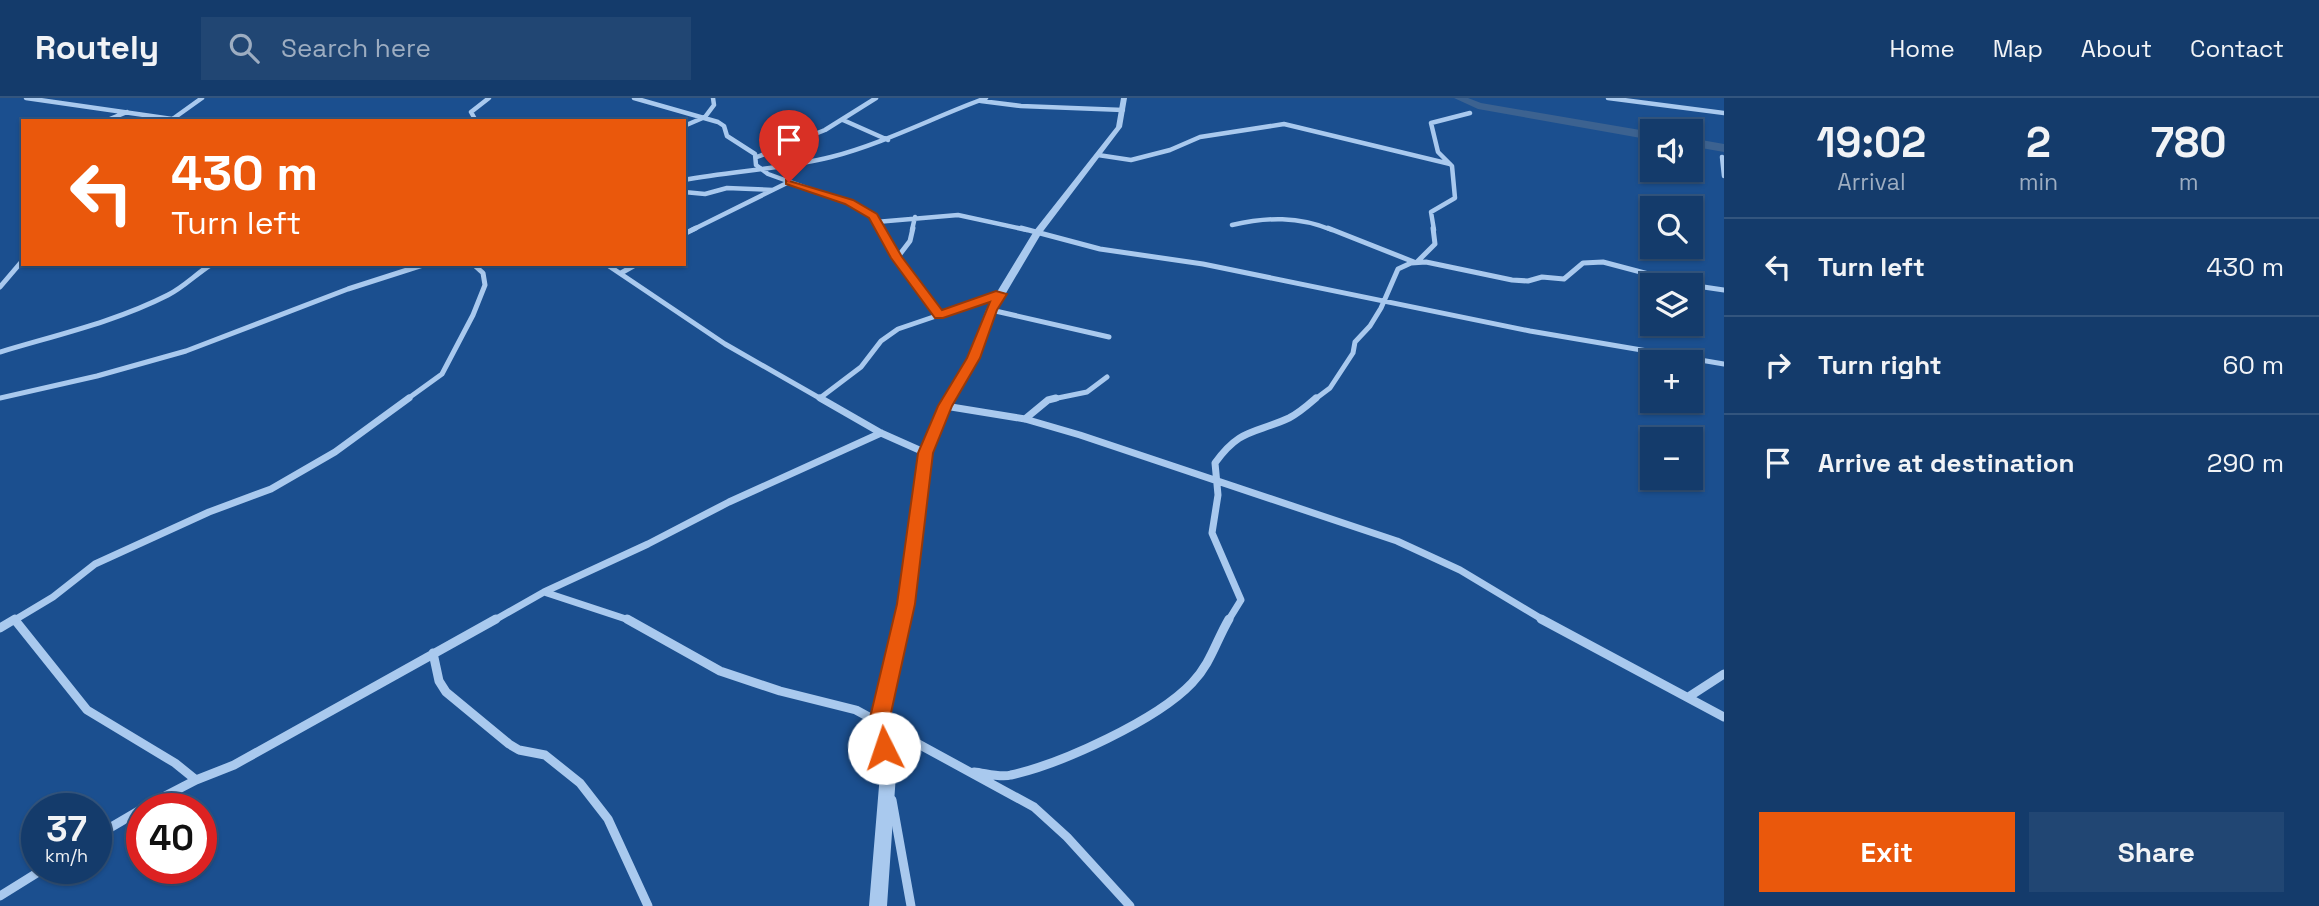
<!DOCTYPE html>
<meta charset="utf-8">
<style>
:root{--surface:#143b6b;--page:#214673;--text:#f1f3f6;--muted:#9dadc1;--line:#33557e;--accent:#ea580c}
body{margin:0;font-family:"Space Grotesk",sans-serif;background:var(--page);color:var(--text);height:100vh;display:flex;flex-direction:column;font-size:26px;white-space:nowrap}
*{box-sizing:border-box;margin:0}
p{font-size:23px;color:var(--muted)}
.icon{flex:none;width:38px;height:38px;fill:none;stroke:currentColor;stroke-width:2;stroke-linecap:round;stroke-linejoin:round}
.map{position:relative;flex:1;overflow:hidden}
.side{display:flex;flex-direction:column;background:var(--surface);width:595px}
.side>*{flex:none}
.guide{position:absolute;left:21px;top:21px;width:665px;height:147px;border-radius:0px;box-shadow:0 2px 5px #0004,0 0 0 2px var(--line);background:#ea580c;color:#fff;overflow:hidden}
.controls{position:absolute;left:1640px;top:21px;display:grid;gap:14px}
.controls a{display:grid;place-items:center;width:63px;height:63px;border-radius:0px;background:var(--surface);box-shadow:0 2px 5px #0004,0 0 0 2px var(--line);font-size:35px}
.speed{position:absolute;left:21px;top:695px;display:flex;gap:14px;font-size:35px;font-weight:700;text-align:center}
.speed>*{display:grid;place-content:center;width:91px;height:91px;border-radius:50%;background:var(--surface);box-shadow:0 2px 5px #0004,0 0 0 2px var(--line);line-height:1}
.speed small{font-size:18px;font-weight:400}
.speed .limit{border:10px solid #d22;background:#fff;color:#111}
.pin{position:absolute;display:grid;place-items:center;width:60px;height:60px;color:#fff;margin:-72px -30px;border-radius:50% 50% 50% 0;rotate:-45deg;box-shadow:0 0 7px #0007}
.pin .icon{rotate:45deg}
.me{position:absolute;width:77px;margin:-38px;rotate:356deg;stroke-linejoin:round;filter:drop-shadow(0 0 5px #0008)}
.turn{display:flex;align-items:center;gap:24px;height:147px;padding:0 35px;font-size:32px}
.turn .icon{width:91px;height:91px;stroke-width:2.5}
.turn b{display:block;font-size:49px;line-height:60px}
.eta{display:flex;justify-content:space-evenly;align-items:center;height:119px;text-align:center}
.eta b{font-size:42px;font-weight:700;line-height:49px}
.primary-button{display:flex;gap:14px;margin-top:auto;padding:14px 35px}
.primary-button a{flex:1;height:80px;border-radius:0px;background:var(--accent);color:#fff;font-size:28px;font-weight:700;line-height:80px;text-align:center}
.primary-button a+a{background:var(--page);color:var(--text)}
ul{padding:0;list-style:none}
li{display:flex;align-items:center;gap:21px;height:98px;padding:0 35px;border-top:2px solid var(--line)}
li div{flex:1}
li b{display:block;font-size:26px}
li em{font-style:normal}
header{display:flex;align-items:center;gap:42px;box-sizing:border-box;height:98px;padding:0 35px;background:var(--surface);border-bottom:2px solid var(--line)}
header strong{font-size:33px}
nav{display:flex;gap:38px;margin-inline-start:auto;font-size:24px}
.search{width:490px;height:63px;background:var(--page);display:flex;align-items:center;gap:18px;box-sizing:border-box;padding:0 24px;border-radius:0px;color:var(--muted);font-size:26px}
main{display:flex;flex:1;min-height:0}
.map>svg:first-child{display:block}
.lines{fill:none;stroke-linecap:round;stroke-linejoin:round}
.river{fill:#3c6290;fill-rule:evenodd}
.minor-far3{stroke:#a9c9ee;stroke-width:4.5}
.minor-far2{stroke:#a9c9ee;stroke-width:5}
.minor-far1{stroke:#a9c9ee;stroke-width:7}
.minor{stroke:#a9c9ee;stroke-width:9}
.tertiary{fill:#a9c9ee;fill-rule:evenodd}
.route{fill:#ea580c;stroke:#983908;stroke-width:2}
</style>
<header>
<strong>Routely</strong>
<div class="search"><svg class="icon" aria-label="search" viewBox="0 0 24 24"><circle cx="10" cy="10" r="6"/><path d="M15 15l6 6"/></svg>Search here</div>
<nav><a>Home</a><a>Map</a><a>About</a><a>Contact</a></nav>
</header>
<main>
<div class="map">
<svg width="1724" height="808" viewBox="0 0 1724 808">
<rect width="100%" height="100%" fill="#1b4f8f"/>
<g class="lines">
<!-- river -->
<path class="river" d="M1454,0H1468L1481,5L1652,34V42L1478,11Z
M1690,40L1724,46V54L1690,48Z"/>
<!-- minor-far3 -->
<path class="minor-far3" d="M26,0L186,23
M634,0L718,24L724,28L727,38L755,56L756,67L768,76L860,109L873,118L881,132
M1608,0L1724,15
M981,3L1021,8L1123,12
M174,20L202,0
M843,22L888,42
M105,23L127,14
M476,23L471,14L489,0
M684,28L705,19L714,7L713,0
M1098,57L1131,62L1170,52L1200,39L1284,26L1450,66
M757,59L825,32L876,0
M1722,59L1724,78
M684,82C733,73 783,71 831,59C885,45 934,19 986,0
M684,94L705,96L727,90L773,92
M876,124L958,117L1027,132
M1232,127C1267,119 1298,118 1332,132
M692,132L789,84
M912,132L915,119
M1434,132L1431,114L1455,100L1452,68L1438,54L1431,25L1470,15"/>
<!-- minor-far2 -->
<path class="minor-far2" d="M880,130L897,160L939,217
M1021,130L1100,151L1203,166L1530,233L1724,266
M1328,130L1414,164
M684,136L696,130
M897,160L910,143L913,130
M1417,164L1435,146L1433,130
M606,166L725,246L823,302
M621,175L637,166
M1690,187L1724,192
M0,189L23,162
M991,212L1109,239
M0,254C56,237 115,224 168,197C184,189 197,175 212,166
M0,300L97,278L186,253L348,191L426,166
M820,300L861,269L881,243L898,231L1001,196
M406,302L442,276L473,217L485,187L483,175L473,166
M1048,302L1087,294L1107,279
M1314,302L1330,290L1353,255L1355,244L1370,228L1381,210L1398,171L1411,165L1426,164L1512,182L1528,183L1542,179L1564,181L1583,165L1603,164L1690,187"/>
<!-- minor-far1 -->
<path class="minor-far1" d="M820,300L881,335L926,355
M945,308L1025,321L1080,337L1397,443L1460,472L1545,523
M1025,321L1048,302L1056,300
M544,494L632,523
M13,523L53,499L95,466L209,414L271,391L335,354L409,300
M493,523L544,494L648,446L729,404L881,335
M1228,523L1241,502L1212,435L1218,397L1215,365C1240,330 1254,336 1289,320C1299,315 1308,307 1316,300"/>
<!-- minor -->
<path class="minor" d="M627,521L720,573L780,593L856,612L1034,709L1067,739L1130,808
M1541,521L1724,619
M15,522L87,612L175,665L196,682
M0,530L15,521
M433,555L439,583L446,594L509,646L519,652L545,657L580,685L608,721L648,808
M1690,598L1724,576
M974,674C985,675 1000,680 1011,677C1061,666 1157,622 1192,585C1211,565 1216,543 1229,521
M892,702L911,808
M142,710L196,682L234,667L496,521
M96,738L142,711
M0,798L45,770"/>
<!-- tertiary -->
<path class="tertiary" d="M1121,0H1127L1122,29L1041,136L996,212L978,260L950,308L932,355L913,506L887,624L896,676L887,808H869L880,676L871,624L899,506L920,355L940,308L968,260L986,212L1034,133L1116,29Z"/>
</g>
<!-- route -->
<path class="route" d="M786,82L853,102L877,116L902,159L942,212L996,193L1007,196L997,212L980,260L952,308L933,355L915,506L889,624L894,650L891,656L884,659L876,656L869,624L897,506L918,355L938,308L967,260L990,204L943,220H935L891,160L869,120L845,106L786,86Z"/>
</svg>
<div class="controls">
<a><svg class="icon" aria-label="sound" viewBox="0 0 24 24"><path d="M4 9h4l5-4v14l-5-4H4zM17 9q2 3 0 6"/></svg></a>
<a><svg class="icon" aria-label="search" viewBox="0 0 24 24"><circle cx="10" cy="10" r="6"/><path d="M15 15l6 6"/></svg></a>
<a><svg class="icon" aria-label="layers" viewBox="0 0 24 24"><path d="M12 4l9 5-9 5-9-5zM3 14l9 5 9-5"/></svg></a>
<a>+</a>
<a>−</a>
</div>
<div class="speed"><div>37<small>km/h</small></div><div class="limit">40</div></div>
<div class="pin" style="left:789px;top:84px;background:#d93025"><svg class="icon" aria-label="arrive" viewBox="0 0 24 24"><path d="M6 21V4h12l-3 4 3 4H6"/></svg></div>
<svg class="me" style="left:884px;top:650px" viewBox="-20 -20 40 40"><circle r="19" fill="#fff"/><path d="M0-13L10 11 0 6-10 11z" fill="#ea580c"/></svg>
<div class="guide">
<div class="turn"><svg class="icon" aria-label="left" viewBox="0 0 24 24"><path d="M17 20v-9H6M10 6l-5 5 5 5"/></svg><div><b>430 m</b>Turn left</div></div>
</div>
</div>
<section class="side">
<div class="eta">
<div><b>19:02</b><p>Arrival</p></div>
<div><b>2</b><p>min</p></div>
<div><b>780</b><p>m</p></div>
</div>
<ul>
<li><svg class="icon" aria-label="left" viewBox="0 0 24 24"><path d="M17 20v-9H6M10 6l-5 5 5 5"/></svg><div><b>Turn left</b></div><em>430 m</em></li>
<li><svg class="icon" aria-label="right" viewBox="0 0 24 24"><path d="M7 20v-9h11M14 6l5 5-5 5"/></svg><div><b>Turn right</b></div><em>60 m</em></li>
<li><svg class="icon" aria-label="arrive" viewBox="0 0 24 24"><path d="M6 21V4h12l-3 4 3 4H6"/></svg><div><b>Arrive at destination</b></div><em>290 m</em></li>
</ul>
<div class="primary-button"><a>Exit</a><a>Share</a></div>
</section>
</main>
